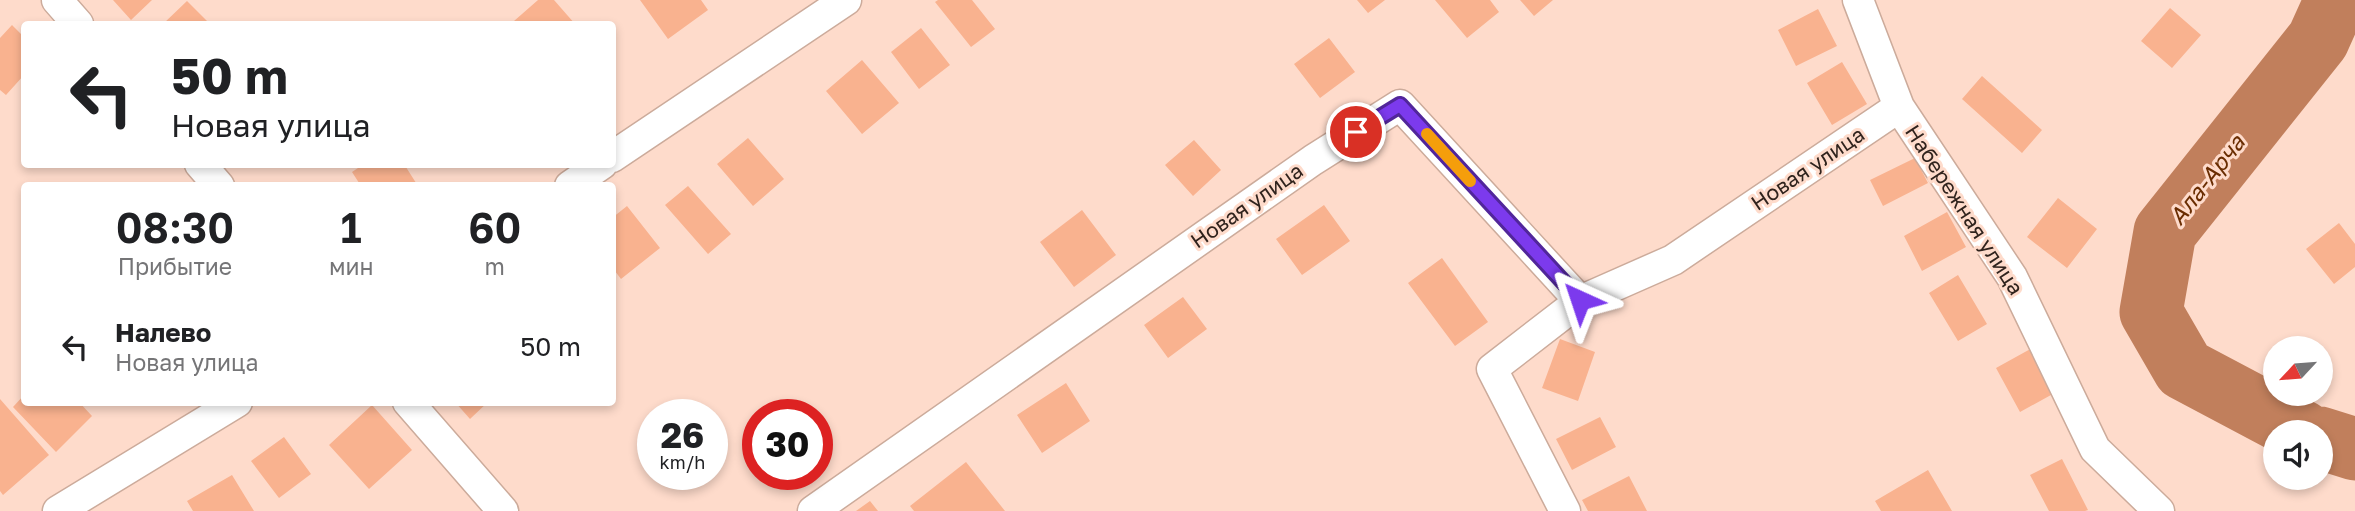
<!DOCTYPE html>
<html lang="ru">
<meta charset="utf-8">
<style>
:root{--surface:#fff;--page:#f2f2f2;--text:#202124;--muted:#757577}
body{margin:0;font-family:"Golos Text",sans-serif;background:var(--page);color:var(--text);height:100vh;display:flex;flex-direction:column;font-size:26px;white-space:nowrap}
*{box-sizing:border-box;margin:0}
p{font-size:23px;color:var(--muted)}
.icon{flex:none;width:38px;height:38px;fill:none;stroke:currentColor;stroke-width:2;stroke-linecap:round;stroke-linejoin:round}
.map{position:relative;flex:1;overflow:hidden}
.drawer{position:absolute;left:21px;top:182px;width:595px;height:224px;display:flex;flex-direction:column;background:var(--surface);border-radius:7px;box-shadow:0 4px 10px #0003}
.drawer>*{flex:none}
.top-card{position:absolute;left:21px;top:21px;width:595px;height:147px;border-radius:7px;box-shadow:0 4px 10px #0003;background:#fff;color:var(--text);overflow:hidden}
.needle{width:46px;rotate:244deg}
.tools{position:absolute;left:2263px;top:336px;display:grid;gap:14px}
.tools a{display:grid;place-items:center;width:70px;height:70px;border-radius:50%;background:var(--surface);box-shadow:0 4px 10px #0003;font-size:35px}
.speed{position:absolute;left:637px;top:399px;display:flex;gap:14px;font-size:35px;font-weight:700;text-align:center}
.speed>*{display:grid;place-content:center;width:91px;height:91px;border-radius:50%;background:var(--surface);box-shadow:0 4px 10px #0003;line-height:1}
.speed small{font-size:18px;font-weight:400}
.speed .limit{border:10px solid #d22;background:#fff;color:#111}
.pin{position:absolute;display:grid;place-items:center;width:60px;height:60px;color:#fff;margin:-30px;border:4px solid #fff;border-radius:50%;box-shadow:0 2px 7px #0007}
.me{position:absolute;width:77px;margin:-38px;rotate:318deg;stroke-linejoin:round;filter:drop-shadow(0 0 5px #0008)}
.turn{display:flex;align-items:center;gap:24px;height:147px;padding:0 35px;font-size:32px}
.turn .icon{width:91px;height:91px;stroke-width:2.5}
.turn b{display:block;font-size:49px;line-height:60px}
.eta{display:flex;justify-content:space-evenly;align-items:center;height:119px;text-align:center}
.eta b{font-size:42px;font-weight:600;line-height:49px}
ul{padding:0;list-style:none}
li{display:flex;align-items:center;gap:21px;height:91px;padding:0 35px}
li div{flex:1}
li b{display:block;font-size:26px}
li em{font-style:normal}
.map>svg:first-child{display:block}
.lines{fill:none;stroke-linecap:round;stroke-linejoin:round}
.river{stroke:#c17f5c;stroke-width:63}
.building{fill:#f9b28f}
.street-casing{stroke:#ccab9b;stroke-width:33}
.street{stroke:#fff;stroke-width:30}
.route-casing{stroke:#51269a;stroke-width:18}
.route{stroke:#7c3aed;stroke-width:12}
.slow{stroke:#f59e0b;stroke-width:12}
.labels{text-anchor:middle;stroke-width:6;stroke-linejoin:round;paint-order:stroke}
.street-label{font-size:21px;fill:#30231d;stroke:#fedbcb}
.water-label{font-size:23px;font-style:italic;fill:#6a2d02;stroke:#fedbcb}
</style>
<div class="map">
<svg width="2355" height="511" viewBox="0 0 2355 511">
<rect width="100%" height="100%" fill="#fedbcb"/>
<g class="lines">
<!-- river -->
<path class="river" d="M2303,432L2184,369L2151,312L2165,232L2318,40L2336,0
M2320,438L2355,449"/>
</g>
<!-- building -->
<path class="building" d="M113,0H152L131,20Z
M538,0H554L575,24H517L514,21Z
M640,0H701L708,10L668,39Z
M938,0H972L995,29L971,47L935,2Z
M1357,0H1385L1368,13Z
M1435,0H1490L1499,12L1467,38Z
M1520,0H1553L1534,16Z
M187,1L210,24H163Z
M2170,8L2201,35L2172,68L2141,41Z
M1818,9L1837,46L1796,66L1778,30Z
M12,25L24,37V75L6,95L0,90V38Z
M921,28L950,65L919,89L891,52Z
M1329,38L1355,72L1320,98L1294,64Z
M862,60L899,103L862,134L826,91Z
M1842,62L1867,104L1832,125L1807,83Z
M1982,76L2042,130L2022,153L1962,99Z
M748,138L784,179L753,206L717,164Z
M1194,140L1221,170L1193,196L1165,165Z
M1915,158L1928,183L1883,206L1870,180Z
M364,164H404L418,186H361L352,172Z
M688,186L731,234L708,254L665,205Z
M2058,198L2097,229L2067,268L2027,237Z
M1324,205L1350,241L1302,275L1276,239Z
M627,206L660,248L621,279L612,267V218Z
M1082,210L1116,255L1074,287L1040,242Z
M1947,212L1966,247L1922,271L1904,236Z
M2339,223L2355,244V267L2334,284L2306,249Z
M1442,258L1488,322L1455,346L1408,283Z
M1958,275L1987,324L1958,341L1929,293Z
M1183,297L1207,329L1168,358L1144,325Z
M1560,339L1595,352L1578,401L1542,388Z
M2036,346L2060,390L2020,412L1996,368Z
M1066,383L1090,421L1042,453L1017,415Z
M24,395V402H79L92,416L56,452L13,407Z
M0,399L49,455L3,495L0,491Z
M455,402H488L470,419Z
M372,405L412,450L369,489L329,445Z
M1600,417L1616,447L1572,470L1556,439Z
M284,437L311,474L279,498L251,461Z
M2062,459L2088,510L2085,511H2049L2030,475Z
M966,462L1005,511H914L910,506Z
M1928,470L1952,511H1881L1875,501Z
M232,475L254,511H193L187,501Z
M1629,476L1647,511H1588L1582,500Z
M870,501L878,511H856Z"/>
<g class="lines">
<defs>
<path id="street" d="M57,0L78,24
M1858,0L1899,107L2012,277L2095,449L2159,511
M612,157L846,0
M200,164L219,186
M570,186L602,164
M408,402L503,511
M58,511L237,402
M813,511L1313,160L1400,105L1580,301L1673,260L1899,107
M1565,511L1492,369L1580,301"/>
</defs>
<!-- street casing -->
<use href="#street" class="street-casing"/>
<!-- street -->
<use href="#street" class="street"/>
</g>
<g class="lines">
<defs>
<path id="route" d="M1356,132L1400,105L1580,300"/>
</defs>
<!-- route casing -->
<use href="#route" class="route-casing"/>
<!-- route -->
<use href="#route" class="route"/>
<!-- slow -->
<path class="slow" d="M1427,134L1470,181"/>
</g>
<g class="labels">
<!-- street labels -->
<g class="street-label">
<text transform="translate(1808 169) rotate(-34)" y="7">Новая улица</text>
<text transform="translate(1247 206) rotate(-35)" y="7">Новая улица</text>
<text transform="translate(1964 210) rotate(57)" y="7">Набережная улица</text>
</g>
<!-- water labels -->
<g class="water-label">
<text transform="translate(2207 180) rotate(-52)" y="8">Ала-Арча</text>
</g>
</g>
</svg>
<div class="tools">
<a><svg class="needle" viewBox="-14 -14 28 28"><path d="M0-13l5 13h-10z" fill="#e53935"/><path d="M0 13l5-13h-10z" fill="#757577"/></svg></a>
<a><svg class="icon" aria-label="sound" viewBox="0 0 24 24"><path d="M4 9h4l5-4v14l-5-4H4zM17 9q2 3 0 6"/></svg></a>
</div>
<div class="speed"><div>26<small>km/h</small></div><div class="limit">30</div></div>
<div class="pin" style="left:1356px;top:132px;background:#d93025"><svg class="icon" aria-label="arrive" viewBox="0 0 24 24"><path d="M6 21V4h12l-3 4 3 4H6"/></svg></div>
<svg class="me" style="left:1580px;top:300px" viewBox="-20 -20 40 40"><path d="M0-17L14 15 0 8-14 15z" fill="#7c3aed" stroke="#fff" stroke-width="4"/></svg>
<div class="top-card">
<div class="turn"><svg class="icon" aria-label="left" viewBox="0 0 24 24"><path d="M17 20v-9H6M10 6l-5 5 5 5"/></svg><div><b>50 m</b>Новая улица</div></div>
</div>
<section class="drawer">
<div class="eta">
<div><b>08:30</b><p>Прибытие</p></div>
<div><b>1</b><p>мин</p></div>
<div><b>60</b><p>m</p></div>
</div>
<ul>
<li><svg class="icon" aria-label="left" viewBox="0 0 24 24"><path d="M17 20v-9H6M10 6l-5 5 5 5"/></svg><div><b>Налево</b><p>Новая улица</p></div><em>50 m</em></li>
</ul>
</section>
</div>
